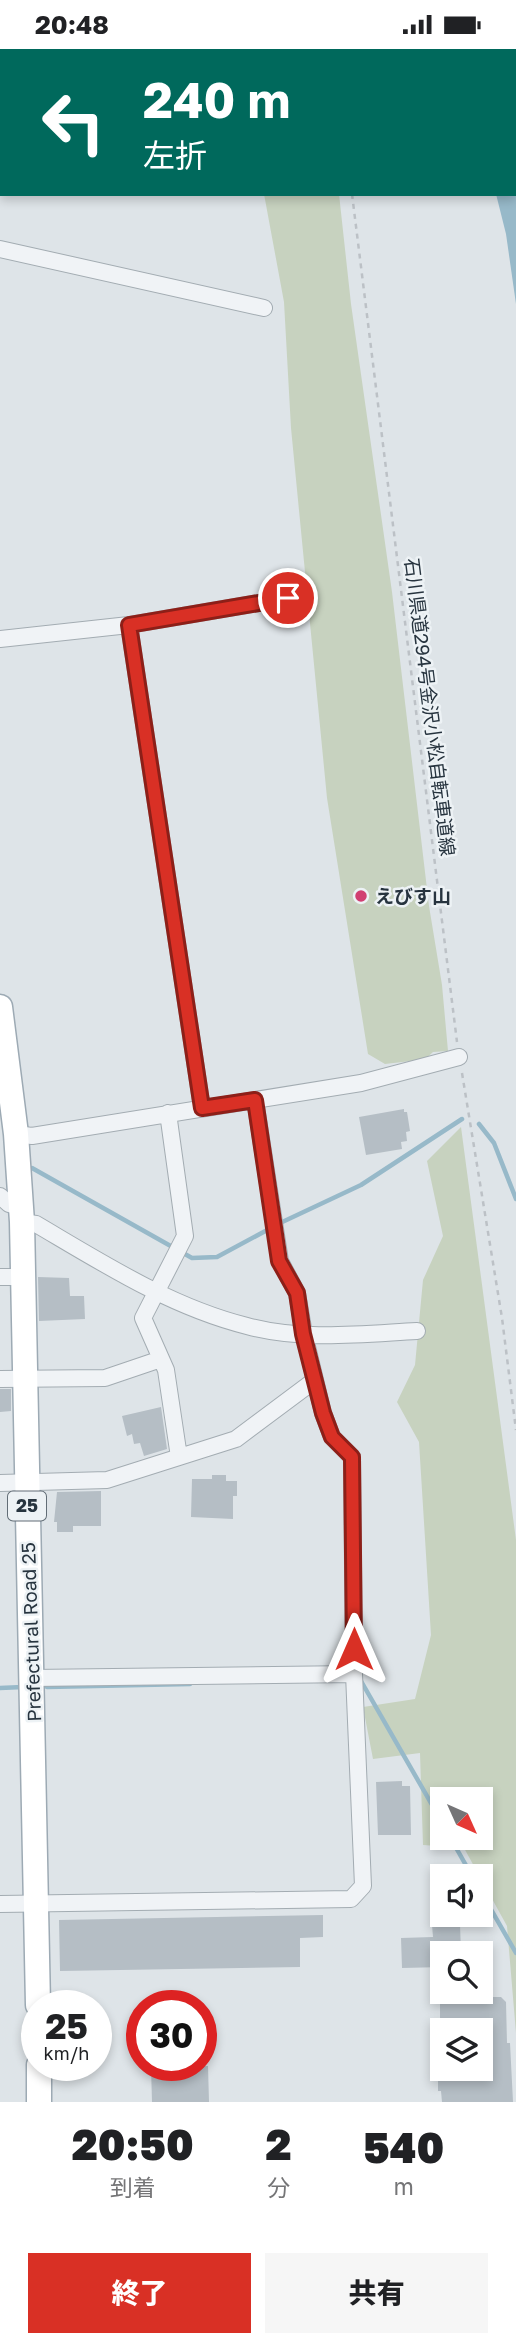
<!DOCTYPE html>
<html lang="ja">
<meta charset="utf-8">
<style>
:root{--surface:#fff;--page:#f6f6f6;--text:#202124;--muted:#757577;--accent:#d93025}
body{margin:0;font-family:"Golos Text","Noto Sans JP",sans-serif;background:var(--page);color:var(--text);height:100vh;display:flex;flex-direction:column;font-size:26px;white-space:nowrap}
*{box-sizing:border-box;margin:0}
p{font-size:23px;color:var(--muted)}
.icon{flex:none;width:38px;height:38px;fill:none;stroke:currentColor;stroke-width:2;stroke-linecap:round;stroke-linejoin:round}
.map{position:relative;height:2053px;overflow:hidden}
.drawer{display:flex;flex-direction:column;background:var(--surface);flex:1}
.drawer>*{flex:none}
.banner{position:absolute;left:0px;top:0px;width:516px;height:147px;box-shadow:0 4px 10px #0003;background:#00695c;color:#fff;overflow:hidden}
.needle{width:46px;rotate:135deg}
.fabs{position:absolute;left:430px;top:1738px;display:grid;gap:14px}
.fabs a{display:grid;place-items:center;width:63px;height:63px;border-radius:0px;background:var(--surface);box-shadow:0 4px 10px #0003;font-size:35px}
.speed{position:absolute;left:21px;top:1941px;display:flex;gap:14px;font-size:35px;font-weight:700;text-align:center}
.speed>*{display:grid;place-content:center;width:91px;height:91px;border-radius:50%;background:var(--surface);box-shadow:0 4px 10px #0003;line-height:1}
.speed small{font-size:18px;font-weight:400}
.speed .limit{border:10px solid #d22;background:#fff;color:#111}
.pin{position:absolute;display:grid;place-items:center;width:60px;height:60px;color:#fff;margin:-30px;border:4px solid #fff;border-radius:50%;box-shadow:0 2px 7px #0007}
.me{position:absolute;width:77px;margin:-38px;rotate:0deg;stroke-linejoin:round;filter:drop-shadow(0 0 5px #0008)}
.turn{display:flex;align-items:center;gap:24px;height:147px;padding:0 28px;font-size:32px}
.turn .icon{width:91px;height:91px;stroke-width:2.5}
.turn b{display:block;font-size:49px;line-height:60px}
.eta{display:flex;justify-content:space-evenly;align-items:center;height:119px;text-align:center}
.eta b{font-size:42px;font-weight:800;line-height:49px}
.action{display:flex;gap:14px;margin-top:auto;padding:14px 28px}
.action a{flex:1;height:80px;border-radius:0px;background:var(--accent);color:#fff;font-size:28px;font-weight:800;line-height:80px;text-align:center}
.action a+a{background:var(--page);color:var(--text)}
.status{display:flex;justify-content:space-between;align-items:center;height:49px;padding:0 35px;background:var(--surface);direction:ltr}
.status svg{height:19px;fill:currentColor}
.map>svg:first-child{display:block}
.green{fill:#c7d2bf;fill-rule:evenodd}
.water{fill:#97b9c9}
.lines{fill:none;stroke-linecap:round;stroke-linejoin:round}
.stream{stroke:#97b9c9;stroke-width:4.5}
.building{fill:#b5bec5}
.minor-casing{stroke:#a3acb2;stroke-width:18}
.primary-casing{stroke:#9daab4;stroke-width:27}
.path{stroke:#bcc1c6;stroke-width:2.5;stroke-dasharray:5 5;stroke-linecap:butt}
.minor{stroke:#f0f3f6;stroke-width:16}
.primary{stroke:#fff;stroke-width:24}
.route-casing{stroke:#8d1f18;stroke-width:18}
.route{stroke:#d93025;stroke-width:12}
.poi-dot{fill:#d13f71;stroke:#edf2f5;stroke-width:2.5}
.labels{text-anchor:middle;stroke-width:5;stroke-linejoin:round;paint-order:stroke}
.shield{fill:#edf2f5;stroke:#626d76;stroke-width:2}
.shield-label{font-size:18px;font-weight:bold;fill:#27343f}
.street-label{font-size:19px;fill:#27343f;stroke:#edf2f5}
.poi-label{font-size:19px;font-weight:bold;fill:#27343f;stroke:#edf2f5;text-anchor:start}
</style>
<div class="status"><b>20:48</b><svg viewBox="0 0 49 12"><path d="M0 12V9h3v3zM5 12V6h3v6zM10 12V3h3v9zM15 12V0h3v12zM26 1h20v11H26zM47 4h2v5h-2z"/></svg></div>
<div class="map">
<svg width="516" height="2053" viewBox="0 0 516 2053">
<rect width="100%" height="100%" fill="#dee4e8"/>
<!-- green -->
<path class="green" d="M264,145H339L351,255L392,543L429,857L442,936L448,1002L433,1003L421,1014L411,1012L385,1015L368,1005L327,749L291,379L284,253Z
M461,1078L516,1491V1984L507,1877L464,1799L423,1796L420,1704L373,1710L363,1658L415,1650L431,1586L419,1393L397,1353L415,1316L423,1231L443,1187L427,1112ZM443,1750H481V1788H443Z"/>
<!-- water -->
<path class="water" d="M500,0H516V255L506,185L496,145H514V2H499Z"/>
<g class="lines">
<!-- stream -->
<path class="stream" d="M479,1075L494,1094L516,1150
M32,1119L192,1209L217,1208L271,1179
M278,1175L361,1136L462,1070
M361,1632L443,1775
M47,1638L190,1635
M0,1639L23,1638
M450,1788L472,1827
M481,1843L516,1904"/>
</g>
<!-- building -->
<path class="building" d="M404,1060V1063H407L410,1082L406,1083L407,1092L401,1093L402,1100L366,1106L359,1068Z
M38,1228L69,1229L70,1247H84L85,1270L39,1272Z
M0,1340H11V1362L0,1363Z
M161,1358L167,1400L144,1407L140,1394L134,1395L132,1385L127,1387L122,1367Z
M212,1426H226V1432H237V1447H233V1470L191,1468L192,1430H212Z
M101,1442V1477H73V1483H57V1473H54L57,1443Z
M402,1732V1737H410L411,1786H378L376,1733Z
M323,1866V1888L300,1889V1918L60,1922L59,1871Z
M460,1875L461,1904H443V1918L402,1919L401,1889L433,1888L432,1876Z
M440,1948H501L506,1953L507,1994H510L513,2053H442L441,2042H438V2020H481V1981H440Z
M208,2017L209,2053H152L151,2018Z"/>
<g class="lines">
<defs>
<path id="minor" d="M0,200L264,259
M129,576L202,1059
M0,590L129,576L288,549
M168,1064L185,1187L143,1269L166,1321L179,1408
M16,1085L32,1087L361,1034L459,1008
M0,1147L9,1155L21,1158
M22,1173L36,1175C104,1215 171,1258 247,1277C302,1292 361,1285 417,1282
M0,1228H23
M0,1330L105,1329L161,1310
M0,1434L107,1431L236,1390L315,1331
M32,1629L354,1625
M0,1855L351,1850L363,1837L354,1625L352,1408L332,1388L323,1364L304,1285L297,1244L280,1212L255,1051"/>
<path id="primary" d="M0,958L16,1085L22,1173L38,1956
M39,2016V2053"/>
</defs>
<!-- minor casing -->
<use href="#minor" class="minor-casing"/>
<!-- primary casing -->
<use href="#primary" class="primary-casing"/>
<!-- path -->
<path class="path" d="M333,0V2
M352,145L457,993
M462,1024L502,1269L516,1381"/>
<!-- minor -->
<use href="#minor" class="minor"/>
<!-- primary -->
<use href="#primary" class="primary"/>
</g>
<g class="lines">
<defs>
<path id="route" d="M288,549L129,576L202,1059L255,1051L279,1212L297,1244L303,1285L323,1364L332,1388L352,1408L354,1600"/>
</defs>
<!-- route casing -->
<use href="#route" class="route-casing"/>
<!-- route -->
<use href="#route" class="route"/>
</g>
<!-- markers -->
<circle class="poi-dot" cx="361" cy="847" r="7"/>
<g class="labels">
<!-- shield labels -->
<rect class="shield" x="8" y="1442.5" width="38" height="29" rx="5"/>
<g class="shield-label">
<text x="27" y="1463">25</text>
</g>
<!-- street labels -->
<g class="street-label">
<text transform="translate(430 658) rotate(83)" y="7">石川県道294号金沢小松自転車道線</text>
<text transform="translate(31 1583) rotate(-92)" y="7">Prefectural Road 25</text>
</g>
<!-- poi labels -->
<g class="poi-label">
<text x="375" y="854">えびす山</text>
</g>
</g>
</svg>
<div class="fabs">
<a><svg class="needle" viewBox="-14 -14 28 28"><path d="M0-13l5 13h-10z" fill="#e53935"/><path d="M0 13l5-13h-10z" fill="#757577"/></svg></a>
<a><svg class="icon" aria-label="sound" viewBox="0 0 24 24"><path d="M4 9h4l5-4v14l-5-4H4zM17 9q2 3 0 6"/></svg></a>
<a><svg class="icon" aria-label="search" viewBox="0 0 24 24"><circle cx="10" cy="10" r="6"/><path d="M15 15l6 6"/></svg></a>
<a><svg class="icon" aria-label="layers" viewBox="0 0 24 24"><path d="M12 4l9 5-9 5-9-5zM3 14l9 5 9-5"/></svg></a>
</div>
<div class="speed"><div>25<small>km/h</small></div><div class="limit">30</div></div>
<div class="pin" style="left:288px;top:549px;background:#d93025"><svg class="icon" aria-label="arrive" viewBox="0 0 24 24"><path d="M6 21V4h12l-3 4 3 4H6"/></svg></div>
<svg class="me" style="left:354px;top:1600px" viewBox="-20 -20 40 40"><path d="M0-17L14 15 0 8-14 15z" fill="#d93025" stroke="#fff" stroke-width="4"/></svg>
<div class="banner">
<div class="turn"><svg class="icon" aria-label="left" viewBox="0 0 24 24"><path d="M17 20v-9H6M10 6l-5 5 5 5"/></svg><div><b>240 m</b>左折</div></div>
</div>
</div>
<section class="drawer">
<div class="eta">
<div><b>20:50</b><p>到着</p></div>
<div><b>2</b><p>分</p></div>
<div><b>540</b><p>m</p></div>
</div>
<div class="action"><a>終了</a><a>共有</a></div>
</section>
